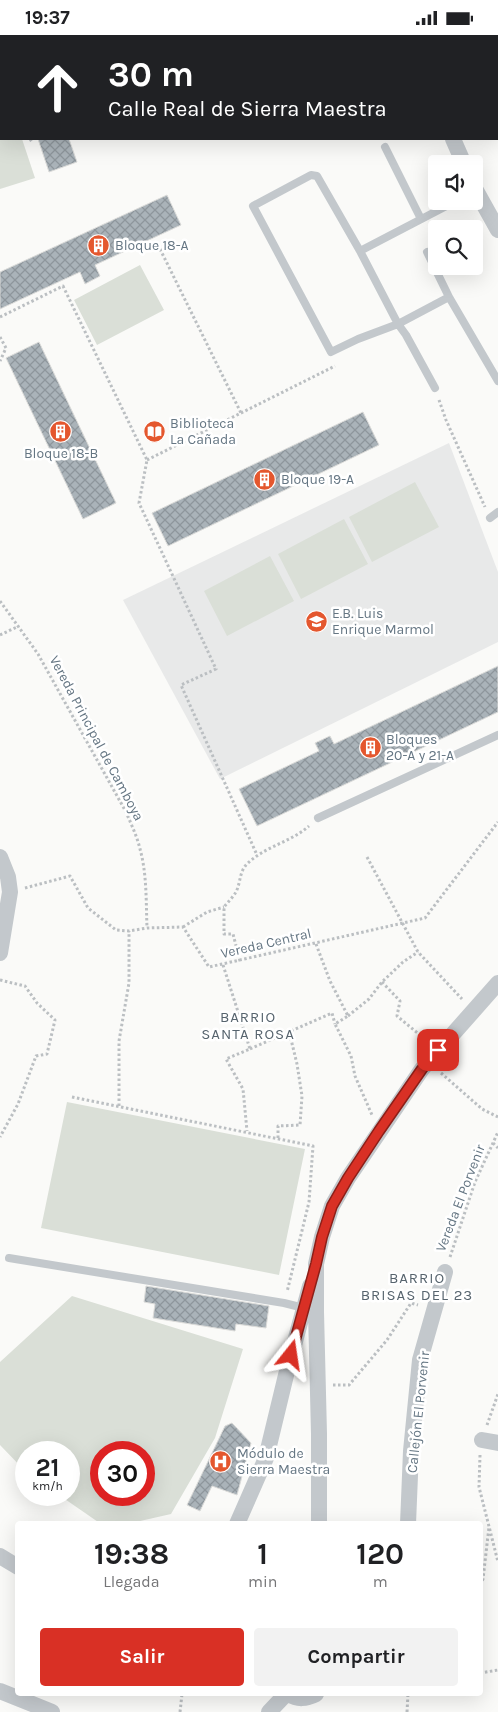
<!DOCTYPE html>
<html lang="es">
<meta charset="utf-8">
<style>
:root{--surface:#fff;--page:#f2f2f2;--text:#202124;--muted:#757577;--accent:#d93025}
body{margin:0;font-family:Karla,sans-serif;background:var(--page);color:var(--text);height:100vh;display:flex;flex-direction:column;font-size:19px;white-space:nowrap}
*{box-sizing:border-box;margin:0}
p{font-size:16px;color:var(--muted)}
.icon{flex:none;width:28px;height:28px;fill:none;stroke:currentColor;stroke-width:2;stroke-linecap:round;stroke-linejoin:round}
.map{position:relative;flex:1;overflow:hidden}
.drawer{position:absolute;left:15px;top:1486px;width:468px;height:175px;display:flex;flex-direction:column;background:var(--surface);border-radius:5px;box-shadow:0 5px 20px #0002}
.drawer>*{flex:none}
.top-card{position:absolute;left:0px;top:0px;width:499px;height:105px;box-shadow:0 5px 20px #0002;background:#202124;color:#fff;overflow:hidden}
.tools{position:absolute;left:428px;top:120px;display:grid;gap:10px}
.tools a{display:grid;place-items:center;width:55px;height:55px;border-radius:5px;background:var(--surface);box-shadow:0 5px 20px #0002;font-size:25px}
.speed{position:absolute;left:15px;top:1406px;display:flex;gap:10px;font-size:25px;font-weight:700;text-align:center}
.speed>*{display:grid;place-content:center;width:65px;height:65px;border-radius:50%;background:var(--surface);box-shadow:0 5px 20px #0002;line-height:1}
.speed small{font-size:12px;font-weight:400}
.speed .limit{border:8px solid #d22;background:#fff;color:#111}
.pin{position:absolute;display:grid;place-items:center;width:42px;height:42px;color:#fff;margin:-21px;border-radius:10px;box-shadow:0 2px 8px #0006}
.me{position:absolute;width:55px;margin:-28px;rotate:15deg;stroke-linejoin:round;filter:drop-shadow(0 0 4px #0008)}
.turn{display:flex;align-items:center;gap:18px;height:105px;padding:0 25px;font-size:22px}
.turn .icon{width:65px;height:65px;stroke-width:2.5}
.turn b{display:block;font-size:35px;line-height:42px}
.eta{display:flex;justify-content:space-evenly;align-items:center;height:85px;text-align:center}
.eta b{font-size:30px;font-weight:700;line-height:35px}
.action{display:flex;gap:10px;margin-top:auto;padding:10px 25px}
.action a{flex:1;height:58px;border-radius:5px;background:var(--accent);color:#fff;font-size:20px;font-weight:700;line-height:58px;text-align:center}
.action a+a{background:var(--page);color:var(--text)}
.status{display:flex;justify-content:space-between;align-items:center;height:35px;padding:0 25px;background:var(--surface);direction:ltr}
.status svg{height:14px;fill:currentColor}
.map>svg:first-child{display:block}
.built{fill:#e8e9e9}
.green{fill:#dadfd7;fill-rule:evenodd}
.building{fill:url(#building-cross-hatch);stroke:#dcdcda}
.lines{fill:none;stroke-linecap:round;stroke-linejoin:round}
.path{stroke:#bbbfc2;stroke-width:3;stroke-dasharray:2.5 2.5;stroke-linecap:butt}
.service{stroke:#c3c8cc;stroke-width:8}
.minor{stroke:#c3c8cc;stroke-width:16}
.route-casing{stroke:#8d1f18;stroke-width:12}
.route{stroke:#d93025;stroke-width:9}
.labels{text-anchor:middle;stroke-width:5;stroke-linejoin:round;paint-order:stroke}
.poi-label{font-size:14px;fill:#657683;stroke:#fff;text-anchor:start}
.street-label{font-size:14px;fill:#657683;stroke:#fff}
.neighbourhood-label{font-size:15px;letter-spacing:1px;fill:#57646e;stroke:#fff}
</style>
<div class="status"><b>19:37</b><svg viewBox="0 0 49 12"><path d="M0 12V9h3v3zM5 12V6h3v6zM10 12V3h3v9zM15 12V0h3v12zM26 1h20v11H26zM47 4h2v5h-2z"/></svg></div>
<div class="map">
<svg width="498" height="1677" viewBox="0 0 498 1677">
<defs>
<pattern id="building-cross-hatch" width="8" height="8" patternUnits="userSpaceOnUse" patternTransform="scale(1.25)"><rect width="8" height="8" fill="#aab3b9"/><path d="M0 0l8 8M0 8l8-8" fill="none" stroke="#8e969c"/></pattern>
</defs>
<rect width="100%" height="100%" fill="#fafaf8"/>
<!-- built -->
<path class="built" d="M449,408L498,537V607L220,744L123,565Z"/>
<!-- green -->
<path class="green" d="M0,75H1V104H22L35,143L0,154Z
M140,230L164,275L97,310L74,265Z
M415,447L439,492L372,527L349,482Z
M344,484L368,529L301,564L278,519Z
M270,521L294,566L227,601L204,556Z
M67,1067L305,1114L279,1240L41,1193Z
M72,1261L243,1314L215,1403L171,1479L127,1489H101L59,1460H69V1418H26V1437L0,1410V1327ZM101,1418H144V1460H101Z"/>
<!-- building -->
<path class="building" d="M38,104H69L77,127L49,137Z
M167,160L181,190L95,230L100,241L85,249L80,237L0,274V237Z
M39,307L116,468L83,484L6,323Z
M363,377L379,410L168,511L152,478Z
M498,631V677L257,791L239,754L319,716L315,708L330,701L334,709Z
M146,1251L269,1271L266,1293L236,1289L235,1296L153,1283L155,1269L144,1267Z
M232,1388L251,1408L237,1460L212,1451L200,1476L187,1470L225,1391Z"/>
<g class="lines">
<!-- path -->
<path class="path" d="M457,0V1
M0,9L1,13
M498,70V71
M30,104L32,107
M160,214L241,378
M0,282L63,251L147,425L139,468L216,634L181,650L257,820
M0,302L6,313L0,326
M439,365L446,385L485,472
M147,425L335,331
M0,566L38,619L126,777C131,789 137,801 140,814C147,839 146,867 147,893
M0,600L19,591
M367,822L418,917L462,964
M25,853L70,841L88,873L116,895L129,896L147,893L183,892L209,932L425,883L498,787
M183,892L207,877L224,872
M316,909L330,946L348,981L335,989L351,1021L355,1041L372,1080
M240,926L233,899H224V872C228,867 233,862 236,857C241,847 239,836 248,828C266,811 291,807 309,791
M223,930L250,1014L226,1024L243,1054L247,1096
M0,945L25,951L37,968L55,985L47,1019L36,1021L18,1069L0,1102
M382,947L400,966L397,981L426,1005
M348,981L369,964L382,947L403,927L418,917
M250,1014L332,978L335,989
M441,1038L482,1074L498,1082
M72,1062L313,1111L309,1167L287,1257
M119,1071V1006L129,948V896
M278,1103V1091L300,1090L302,1061L297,1029L289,996
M493,1108L498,1113
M450,1222L475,1147L498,1097
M333,1350H349L387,1305L411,1268L418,1270
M487,1390L498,1359
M480,1420L479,1452L498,1527
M480,1550L483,1544L489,1492
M480,1638L498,1635
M180,1677L182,1659
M407,1677L408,1659"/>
<!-- service -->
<path class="service" d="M385,112L421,184
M360,216L456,166
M427,217L449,262L498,346
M435,353L406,300L398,289L360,216L317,141L311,140L253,171L331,317L358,304L398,289L449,262
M490,483L498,477
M318,783L498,700
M9,1223L284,1268L304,1273"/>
<!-- minor -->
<path class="minor" d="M404,0L405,1
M453,104L464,129
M474,152L498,195
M0,822L8,842L10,857L0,918
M482,1405L498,1408
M237,1489L266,1423L287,1336L310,1251
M319,1489V1399L316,1277V1229L322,1202L332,1171L348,1143L422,1034L498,948
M408,1489L411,1416L420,1325L445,1237
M0,1521L18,1532
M0,1656L52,1677
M288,1659C298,1665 306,1664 316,1659
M269,1677L286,1659"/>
</g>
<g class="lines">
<defs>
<path id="route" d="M291,1320L316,1229L322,1202L332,1171L348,1143L379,1096L422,1034L438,1015"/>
</defs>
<!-- route casing -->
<use href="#route" class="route-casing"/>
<!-- route -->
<use href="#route" class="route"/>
</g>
<!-- icons -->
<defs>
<symbol id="building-disc" viewBox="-11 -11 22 22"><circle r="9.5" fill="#e4572e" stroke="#fff"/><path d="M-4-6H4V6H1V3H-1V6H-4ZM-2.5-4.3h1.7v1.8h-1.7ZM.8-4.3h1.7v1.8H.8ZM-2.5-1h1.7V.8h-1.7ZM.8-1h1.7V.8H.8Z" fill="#fff"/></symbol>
<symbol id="library-disc" viewBox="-11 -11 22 22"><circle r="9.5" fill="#e4572e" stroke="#fff"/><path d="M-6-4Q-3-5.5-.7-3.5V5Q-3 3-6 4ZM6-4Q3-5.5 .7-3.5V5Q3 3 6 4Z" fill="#fff"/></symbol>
<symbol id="school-disc" viewBox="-11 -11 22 22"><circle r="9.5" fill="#e4572e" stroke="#fff"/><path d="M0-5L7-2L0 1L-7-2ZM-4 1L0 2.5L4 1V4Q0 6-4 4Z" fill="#fff"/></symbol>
<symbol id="hospital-disc" viewBox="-11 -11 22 22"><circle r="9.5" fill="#e4572e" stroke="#fff"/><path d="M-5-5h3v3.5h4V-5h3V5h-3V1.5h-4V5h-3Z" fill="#fff"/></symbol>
</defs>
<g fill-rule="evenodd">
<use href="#building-disc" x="86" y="198" width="25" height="25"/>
<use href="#building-disc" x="48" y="384" width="25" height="25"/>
<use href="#library-disc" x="142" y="384" width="25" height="25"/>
<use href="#building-disc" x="252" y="432" width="25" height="25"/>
<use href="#school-disc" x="304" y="574" width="25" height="25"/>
<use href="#building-disc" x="358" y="700" width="25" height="25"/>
<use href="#hospital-disc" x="208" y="1414" width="25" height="25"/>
</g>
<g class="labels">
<!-- poi labels -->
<g class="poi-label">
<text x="115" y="215">Bloque 18-A</text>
<text x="170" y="393">Biblioteca<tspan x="170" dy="16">La Cañada</tspan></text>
<text x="61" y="423" text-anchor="middle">Bloque 18-B</text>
<text x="281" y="449">Bloque 19-A</text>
<text x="332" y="583">E.B. Luis<tspan x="332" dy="16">Enrique Marmol</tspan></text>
<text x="386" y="709">Bloques<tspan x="386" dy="16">20-A y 21-A</tspan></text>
<text x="237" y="1423">Módulo de<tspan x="237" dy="16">Sierra Maestra</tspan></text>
</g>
<!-- street labels -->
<g class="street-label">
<text transform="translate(97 703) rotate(62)" y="5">Vereda Principal de Camboya</text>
<text transform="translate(266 908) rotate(-13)" y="5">Vereda Central</text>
<text transform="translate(460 1163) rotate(-69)" y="5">Vereda El Porvenir</text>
<text transform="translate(418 1377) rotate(-84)" y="5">Callejón El Porvenir</text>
</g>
<!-- neighbourhood labels -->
<g class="neighbourhood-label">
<text x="248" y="987">BARRIO<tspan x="248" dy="17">SANTA ROSA</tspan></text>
<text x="417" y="1248">BARRIO<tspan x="417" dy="17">BRISAS DEL 23</tspan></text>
</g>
</g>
</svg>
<div class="tools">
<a><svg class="icon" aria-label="sound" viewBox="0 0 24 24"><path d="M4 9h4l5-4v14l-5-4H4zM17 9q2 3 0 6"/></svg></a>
<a><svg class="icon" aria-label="search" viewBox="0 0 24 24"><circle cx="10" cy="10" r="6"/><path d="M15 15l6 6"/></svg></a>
</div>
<div class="speed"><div>21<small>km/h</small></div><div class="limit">30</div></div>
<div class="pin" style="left:438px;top:1015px;background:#d93025"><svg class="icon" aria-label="arrive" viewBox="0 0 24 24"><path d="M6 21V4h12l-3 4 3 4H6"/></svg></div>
<svg class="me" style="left:291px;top:1320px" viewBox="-20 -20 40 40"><path d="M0-17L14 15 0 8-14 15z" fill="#d93025" stroke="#fff" stroke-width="4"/></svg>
<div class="top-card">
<div class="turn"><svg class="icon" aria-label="ahead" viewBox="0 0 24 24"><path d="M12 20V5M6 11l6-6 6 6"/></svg><div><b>30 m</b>Calle Real de Sierra Maestra</div></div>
</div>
<section class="drawer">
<div class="eta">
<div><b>19:38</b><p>Llegada</p></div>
<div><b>1</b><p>min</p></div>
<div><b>120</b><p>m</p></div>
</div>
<div class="action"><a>Salir</a><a>Compartir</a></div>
</section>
</div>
